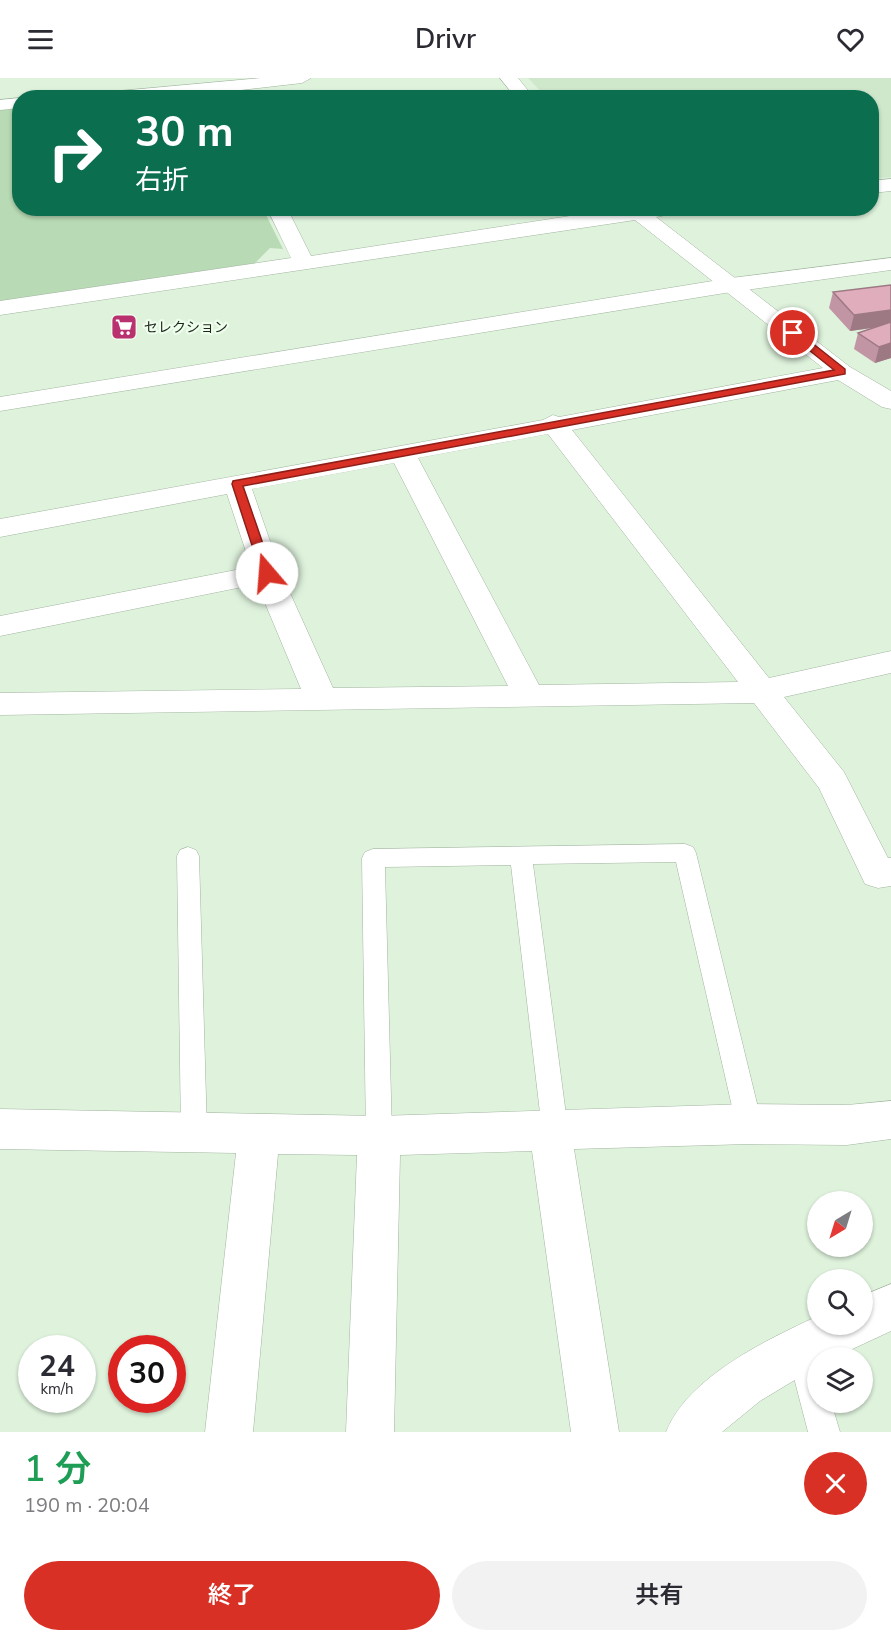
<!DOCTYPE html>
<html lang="ja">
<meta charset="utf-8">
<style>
:root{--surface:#fff;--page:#f2f2f3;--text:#2b2b33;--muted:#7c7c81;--accent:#d93025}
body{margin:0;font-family:"Nunito Sans","Noto Sans JP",sans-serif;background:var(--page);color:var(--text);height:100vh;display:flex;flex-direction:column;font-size:22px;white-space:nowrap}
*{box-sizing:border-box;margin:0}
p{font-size:20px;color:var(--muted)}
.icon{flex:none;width:33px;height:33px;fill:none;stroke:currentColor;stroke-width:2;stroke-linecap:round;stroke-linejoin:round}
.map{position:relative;height:1354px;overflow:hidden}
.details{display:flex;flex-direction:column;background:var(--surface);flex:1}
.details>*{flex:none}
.hud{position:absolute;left:12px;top:12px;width:867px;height:126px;border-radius:24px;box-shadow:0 2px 4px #0004;background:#0b6e4f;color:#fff;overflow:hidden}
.needle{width:39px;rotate:218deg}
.tools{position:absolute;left:807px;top:1113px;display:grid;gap:12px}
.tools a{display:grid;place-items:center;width:66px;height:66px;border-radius:50%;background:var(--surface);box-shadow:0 2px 4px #0004;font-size:30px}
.speed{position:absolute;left:18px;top:1257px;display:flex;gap:12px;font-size:30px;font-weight:700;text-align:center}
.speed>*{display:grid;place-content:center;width:78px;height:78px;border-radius:50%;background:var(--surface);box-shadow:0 2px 4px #0004;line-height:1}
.speed small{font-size:15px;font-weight:400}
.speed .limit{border:9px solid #d22;background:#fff;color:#111}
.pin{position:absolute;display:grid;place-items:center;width:51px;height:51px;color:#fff;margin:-26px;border:3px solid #fff;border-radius:50%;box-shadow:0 2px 6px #0007}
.me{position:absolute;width:66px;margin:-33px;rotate:342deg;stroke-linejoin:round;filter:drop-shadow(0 0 4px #0008)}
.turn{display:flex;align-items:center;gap:21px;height:126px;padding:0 24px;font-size:27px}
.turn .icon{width:78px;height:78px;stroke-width:2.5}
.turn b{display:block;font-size:42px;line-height:51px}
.round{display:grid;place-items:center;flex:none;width:63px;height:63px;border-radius:32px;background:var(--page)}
.head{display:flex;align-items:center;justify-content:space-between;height:102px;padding:0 24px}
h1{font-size:36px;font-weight:600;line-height:45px;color:#1e9e55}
.cta{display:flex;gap:12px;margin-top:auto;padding:12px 24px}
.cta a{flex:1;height:69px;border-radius:36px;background:var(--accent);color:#fff;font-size:24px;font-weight:600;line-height:69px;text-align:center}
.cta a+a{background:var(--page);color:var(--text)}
header{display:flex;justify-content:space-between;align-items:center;height:78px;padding:0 24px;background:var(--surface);font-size:27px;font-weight:600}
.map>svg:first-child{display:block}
.built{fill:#cfe8cc}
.green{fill:#b8dab4}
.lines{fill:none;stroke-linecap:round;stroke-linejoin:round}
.service-casing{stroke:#a2b5a0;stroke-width:1}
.minor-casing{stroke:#a2b5a0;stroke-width:1}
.tertiary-casing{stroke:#a2b5a0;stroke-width:1}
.service{fill:#fff;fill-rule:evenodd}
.minor{fill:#fff;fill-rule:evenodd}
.tertiary{fill:#fff;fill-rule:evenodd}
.wall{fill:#c195a3}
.shaded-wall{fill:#9d7984}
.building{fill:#e0adbd;stroke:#9d7984;stroke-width:1.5}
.route{fill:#d93025;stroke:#8d1f18;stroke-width:1.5}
.labels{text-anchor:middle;stroke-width:4.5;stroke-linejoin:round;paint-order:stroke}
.far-poi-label{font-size:14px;fill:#1d241c;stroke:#eefeec;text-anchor:start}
</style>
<header><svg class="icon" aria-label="menu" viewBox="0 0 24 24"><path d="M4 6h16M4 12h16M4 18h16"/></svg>Drivr<svg class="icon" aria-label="heart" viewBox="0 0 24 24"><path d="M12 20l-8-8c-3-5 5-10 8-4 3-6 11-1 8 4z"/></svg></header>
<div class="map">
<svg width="891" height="1354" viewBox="0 0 891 1354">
<rect width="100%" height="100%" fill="#def2dc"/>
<!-- built -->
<path class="built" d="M528,0H891V99L872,101V20L546,19Z"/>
<!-- green -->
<path class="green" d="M19,29L20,130L263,131L283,171L270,170L255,185L0,223V30Z"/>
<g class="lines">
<defs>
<path id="service" d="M685,766L693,769L696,775L762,1046L758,1055L749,1058L740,1055L736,1046L676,784L533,786L568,1052L564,1061L555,1065L546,1061L542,1052L511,787L385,789L392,1058L388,1067L379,1071L370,1067L366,1058L362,780L365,774L373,771Z
M188,769L196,772L199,778L207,1055L203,1064L194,1068L185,1064L181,1055L177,778L180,772Z
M801,1254L812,1258L819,1280L818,1324H831L840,1354H808L786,1269L790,1258Z"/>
<path id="minor" d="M261,0H311L302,5L172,20H89L97,15Z
M500,0H518L534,20H516Z
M20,20V30L0,32V22Z
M891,101V113L872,115V103Z
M267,130H287L311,178L622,130H684L681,134L656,139L850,289L891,313V331L882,329L838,302L572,352L769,600L891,573V595L784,619L844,694L888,780H891V808L878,810L865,806L819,710L754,625L0,637V615L301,611L257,506L0,558V538L251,489L227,416L0,459V441L543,342L553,337L559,339L823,290L635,142L0,237V223L291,180ZM548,356L738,604L539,607L418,380ZM394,385L508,608L333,610L281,495L252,411Z
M891,1023V1061L847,1067L749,1066L574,1071L619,1354H571L532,1073L400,1077L394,1354H346L357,1077L278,1076L253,1354H205L236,1075L0,1071V1031L379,1038L749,1026L847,1027Z
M891,1206V1253L833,1280H818V1288L760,1323L722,1354H666C688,1299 766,1262 818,1238V1246H862V1218Z"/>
<path id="tertiary" d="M891,180V192L731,214L0,333V319L731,200Z"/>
</defs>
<!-- service casing -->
<use href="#service" class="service-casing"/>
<!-- minor casing -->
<use href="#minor" class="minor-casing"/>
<!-- tertiary casing -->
<use href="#tertiary" class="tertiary-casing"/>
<!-- service -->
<use href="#service" class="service"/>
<!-- minor -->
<use href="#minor" class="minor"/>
<!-- tertiary -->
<use href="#tertiary" class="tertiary"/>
</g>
<!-- wall -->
<path class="wall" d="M891,207V280L875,285L854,271L858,255L873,250L850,253L829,230L833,214Z"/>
<!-- shaded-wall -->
<path class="shaded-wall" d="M891,232V247L850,253L854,237Z
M891,265V280L875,285L879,269Z"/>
<!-- building -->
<path class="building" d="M891,207V232L854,237L833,214Z
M891,244V265L879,269L858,255Z"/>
<!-- route -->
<path class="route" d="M790,253H797L845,291V296L243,408L273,495L267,499L261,495L232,406L233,403L834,292L790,257Z"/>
<!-- icons -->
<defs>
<symbol id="supermarket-square" viewBox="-11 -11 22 22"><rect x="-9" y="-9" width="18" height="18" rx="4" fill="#b9316f" stroke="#eefeec"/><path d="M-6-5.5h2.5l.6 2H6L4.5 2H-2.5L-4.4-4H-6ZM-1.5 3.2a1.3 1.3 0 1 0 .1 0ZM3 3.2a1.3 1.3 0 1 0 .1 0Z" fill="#fff"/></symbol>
</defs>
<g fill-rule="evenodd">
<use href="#supermarket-square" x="109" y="234" width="30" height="30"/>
</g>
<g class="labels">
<!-- far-poi labels -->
<g class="far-poi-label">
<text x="144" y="254">セレクション</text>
</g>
</g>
</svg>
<div class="tools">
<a><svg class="needle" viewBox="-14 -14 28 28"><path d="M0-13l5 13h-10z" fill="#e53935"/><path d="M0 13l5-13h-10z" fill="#7c7c81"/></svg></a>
<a><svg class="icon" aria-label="search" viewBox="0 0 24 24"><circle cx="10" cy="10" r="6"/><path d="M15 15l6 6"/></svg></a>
<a><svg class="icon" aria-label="layers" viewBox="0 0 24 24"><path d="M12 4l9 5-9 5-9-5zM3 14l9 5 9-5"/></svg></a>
</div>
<div class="speed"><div>24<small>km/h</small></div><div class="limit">30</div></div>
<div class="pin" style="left:793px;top:255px;background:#d93025"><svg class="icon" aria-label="arrive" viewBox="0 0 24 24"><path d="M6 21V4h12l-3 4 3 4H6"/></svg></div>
<svg class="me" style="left:267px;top:495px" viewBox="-20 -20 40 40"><circle r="19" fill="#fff"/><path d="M0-13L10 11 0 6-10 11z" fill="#d93025"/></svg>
<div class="hud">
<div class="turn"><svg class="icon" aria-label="right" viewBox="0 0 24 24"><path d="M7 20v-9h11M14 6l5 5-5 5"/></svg><div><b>30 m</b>右折</div></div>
</div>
</div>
<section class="details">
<div class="head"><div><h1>1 分</h1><p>190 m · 20:04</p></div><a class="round" style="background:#d93025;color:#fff"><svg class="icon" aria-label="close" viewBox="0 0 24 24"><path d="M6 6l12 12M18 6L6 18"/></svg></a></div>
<div class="cta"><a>終了</a><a>共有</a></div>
</section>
